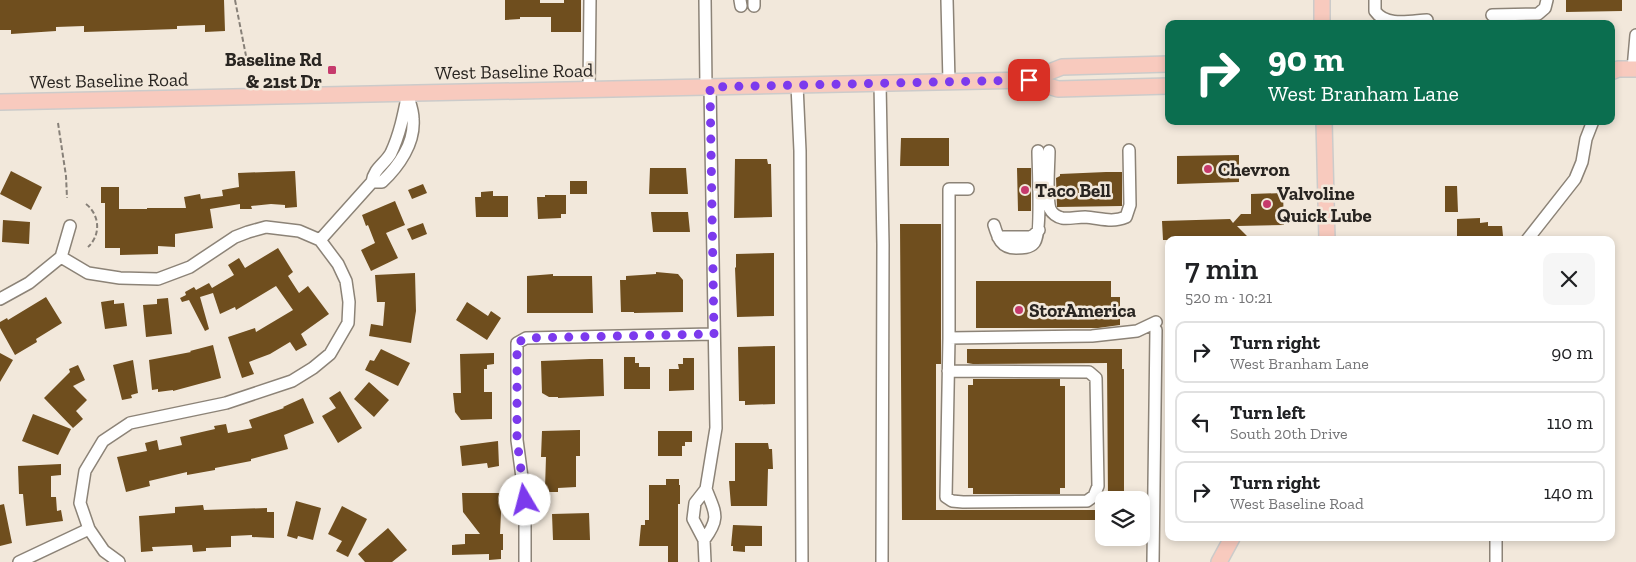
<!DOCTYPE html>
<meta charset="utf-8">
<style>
:root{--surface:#fff;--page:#f6f6f6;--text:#202124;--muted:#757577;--line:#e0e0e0}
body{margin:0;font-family:"Zilla Slab",serif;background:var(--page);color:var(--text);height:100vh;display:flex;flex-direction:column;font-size:19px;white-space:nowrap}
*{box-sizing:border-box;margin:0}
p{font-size:16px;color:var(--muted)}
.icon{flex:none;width:28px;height:28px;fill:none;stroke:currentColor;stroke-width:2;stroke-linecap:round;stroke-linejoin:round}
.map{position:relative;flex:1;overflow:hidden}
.drawer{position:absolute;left:1165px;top:236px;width:450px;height:305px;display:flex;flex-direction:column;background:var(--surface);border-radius:10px;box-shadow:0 2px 8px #0003}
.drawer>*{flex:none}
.banner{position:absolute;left:1165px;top:20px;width:450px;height:105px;border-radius:10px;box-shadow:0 2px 8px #0003;background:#0b6e4f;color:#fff;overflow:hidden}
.tools{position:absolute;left:1095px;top:491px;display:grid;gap:10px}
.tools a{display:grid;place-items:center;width:55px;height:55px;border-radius:10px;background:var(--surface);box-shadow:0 2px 8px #0003;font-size:25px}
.pin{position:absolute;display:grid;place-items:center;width:42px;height:42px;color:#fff;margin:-21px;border-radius:10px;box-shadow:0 2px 8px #0006}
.me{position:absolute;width:55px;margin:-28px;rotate:352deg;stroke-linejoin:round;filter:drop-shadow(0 0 4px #0008)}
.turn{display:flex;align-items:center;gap:18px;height:105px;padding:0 20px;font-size:22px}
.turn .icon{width:65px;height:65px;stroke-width:2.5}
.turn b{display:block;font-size:35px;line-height:42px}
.round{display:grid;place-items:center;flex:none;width:52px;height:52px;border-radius:10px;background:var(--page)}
.overview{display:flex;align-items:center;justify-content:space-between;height:85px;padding:0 20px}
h1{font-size:30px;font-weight:600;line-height:38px}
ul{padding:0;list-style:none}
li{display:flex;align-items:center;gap:15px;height:62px;margin:0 10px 8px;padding:0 10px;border:2px solid var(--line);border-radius:10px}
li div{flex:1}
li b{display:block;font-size:19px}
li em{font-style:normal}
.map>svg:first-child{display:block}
.building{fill:#6f4e1e}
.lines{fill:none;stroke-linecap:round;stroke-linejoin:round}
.minor-casing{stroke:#8c8377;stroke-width:14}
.major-casing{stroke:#cccbca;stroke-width:18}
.path{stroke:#878078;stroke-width:2;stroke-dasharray:5 2.5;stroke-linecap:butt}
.minor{stroke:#fff;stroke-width:11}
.major{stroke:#f8cabe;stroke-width:15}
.route{stroke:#7c3aed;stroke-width:9;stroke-dasharray:0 16.2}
.poi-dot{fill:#c63a6c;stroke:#f2e8db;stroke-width:2}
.labels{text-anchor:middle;stroke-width:5;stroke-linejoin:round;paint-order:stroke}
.poi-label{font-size:19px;font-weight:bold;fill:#292521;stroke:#f2e8db;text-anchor:start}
.street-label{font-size:19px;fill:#292521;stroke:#f2e8db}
</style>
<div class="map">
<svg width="1636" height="562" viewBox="0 0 1636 562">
<rect width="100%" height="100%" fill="#f2e8db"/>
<!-- building -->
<path class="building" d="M0,0H224L225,31L205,32V25L177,26V29L84,32V26L56,27V31L11,34V30H0Z
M505,0H540V3H564V0H581V32H551V17H520V19L505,20Z
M1566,0H1622V11L1566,12Z
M901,138H949V166H900Z
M1239,155V182L1177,184V156Z
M735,159H767L768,164H771L772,217L734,218Z
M650,168H686L688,194H649Z
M1017,168H1031V211H1018Z
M11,171L42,187L31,210L0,194Z
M295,171L297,207L285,208V205L271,204L251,206L252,209H240V204L210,209L213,228L175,234V247L158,246V254L120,255V248H105V203H101V187H119V209H147V208H186L184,197L200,194L201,199L223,196L222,190L239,187L238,173Z
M1106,172H1122V206L1057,207L1056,178L1060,176V174Z
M570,181H587V194H570Z
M423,184L427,193L412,199L408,190Z
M1445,186H1457L1458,212H1445Z
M493,191V196H508V217H476L475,197H481V192Z
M1283,193L1284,225L1237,226L1251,240H1163L1162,221L1230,219L1233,223L1241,214H1251V194Z
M545,195H566V214H561V218L538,219L537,197H545Z
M395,201L405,225L386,233L398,258L371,271L361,250L375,243L368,225L366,226L362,215Z
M651,212H688L690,232H653Z
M1480,218V223L1488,222V226H1502L1503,236H1488V238H1457V219Z
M3,220L30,222L29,244L2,242Z
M423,223L427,234L412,240L407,229Z
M900,224H941V364H936V510H1104V520H902Z
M278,248L293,272L288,276L299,293L308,286L329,314L301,334L307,345L296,351L290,342L270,354L249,362L254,374L242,378L228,337L255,328L256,332L293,310L276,286L236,310L235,307L220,314L213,293L200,297L209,329L205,331L189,300L182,302L180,298L186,295L185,292L194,287L196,290L209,283L212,288L234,275L228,265L239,258L245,268Z
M774,253V316L737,317L735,268L736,267V254Z
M656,272L678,274L683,280V312L634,313V312H621L620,280H626V276L656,274Z
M415,273L416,311L411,343L369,336L371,324L383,326L385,302H377L375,275Z
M553,274V276H592L593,313H527V276Z
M976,281H1111V297H1120V325L1098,328H976Z
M46,297L62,323L36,339L37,342L15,355L0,328V322L7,318L8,320Z
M168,298L172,334L146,337L143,305L157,304V299Z
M114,300V304L124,303L127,326L105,329L101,302Z
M467,302L488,316L491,311L501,318L487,340L456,320Z
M213,345L221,378L173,391V390L158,392V389L152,390L149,360L191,352L190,351Z
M775,346V404L745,405V401H739L738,347Z
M381,349L410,363L398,386L365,370L370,360L374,361Z
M967,349H1122V369H1124V500H1108L1107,363L973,364L967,363Z
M0,353L13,360L0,382Z
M494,353V364L487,365V369H484V392H492V419L461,420L455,412L453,393H461L460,354Z
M624,357H635V363H639V367H650V389H624Z
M683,358H694V390L669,391V369H679L678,364H683Z
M590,359H603L604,396L558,398V397H549L542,393L541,361Z
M133,360L138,393L131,395L132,398L122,400L113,365Z
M78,365L85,380L73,386L87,400L76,411L83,419L73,428L44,398L70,372L69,369Z
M973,379H1060V386H1065V488H1060V494H973V488H968V385H973Z
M369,382L389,400L374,417L354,399Z
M340,391L362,428L338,443L322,416L336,408L329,398Z
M303,398L314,423L284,435L288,449L251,459V461L215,468V470L187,475V472L149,481L150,486L126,492L117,457L147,451L145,443L157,440L159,450L182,445L180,437L215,429L214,426L226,424L228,433L252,428L249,420L284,408L283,407Z
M33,414L71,429L58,455L22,441Z
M580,430V456H576V487L558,488V492H547V488H545L546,457H541L542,431Z
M658,431H692V442H685V446H682V456H658Z
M498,441L499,466L488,468L487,463L462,466L460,446Z
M735,443H768L769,449H772L773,469H768L767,506H731L729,481H735Z
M61,464V475L51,476V497H56L57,511L61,510L63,521L26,526L23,494H19L18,466Z
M666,479H679V485H680V504H678V562H668V546H639L641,525H645V520H649V485H666Z
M462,493H502L500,534H503V550H501V559L489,560V554L452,555V545L465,544V534H480L463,512Z
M296,501L321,508L313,540L298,536L297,539L287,536Z
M4,504L12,543L0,546V505Z
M203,505L204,510L267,508V512H274V538L252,537V535L231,536V547L206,548V551L193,552L192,545L152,547L153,551L141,552L139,516L175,513V507Z
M342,506L367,519L348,557L336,551L342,541L328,534Z
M589,513L590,540H553L552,514Z
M733,525L762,526V546H745V552L733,551V546H731Z
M388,528L407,550L392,562H365L358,554Z"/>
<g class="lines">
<defs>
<path id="minor" d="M705,0L706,87
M740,0L741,6
M754,0V6
M947,0L949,82
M1375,0V11C1386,27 1410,21 1427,20
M1492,15L1538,14L1545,8L1547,0
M1633,69L1636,35
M880,83L883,245L882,562
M797,85L800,151L802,562
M589,89L590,0
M1049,151C1049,165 1046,196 1050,209C1052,213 1057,217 1062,218C1069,219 1077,217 1085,217C1100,218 1112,223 1126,217L1130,205L1129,150
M372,182H382C399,166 415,143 413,119C413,113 411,106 409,100
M968,189H949V338L1092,336L1137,331L1156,322
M994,225C998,238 1001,248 1016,248C1022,248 1030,248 1034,243C1042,237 1038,165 1038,151
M998,237H1030L1034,235L1039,230
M320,240L372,182C374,168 385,164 391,153C400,134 404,113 408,93
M1527,240L1575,179L1582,162L1586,139L1593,121
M61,257L88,273L120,278L158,279L190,267L235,237L248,232L266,227L299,231L320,240L338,264L346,281L349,302L348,323L330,354L313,368L292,381L226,403L130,423L103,441L85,471L80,503L89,529L104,551L119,562
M0,299L29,283L61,257L70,226
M948,371L1089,372L1096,378L1098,486L1094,496L1087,501L963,502L952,501L946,497L949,338
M1496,538V562
M704,540C721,517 715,513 706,489
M19,562L89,529
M525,562V500L517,440V343L526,338L713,334
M705,562L704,540L693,519L695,503L706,489L716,428L710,87
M1153,562L1156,330"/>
<path id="major" d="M1322,0V24
M1611,72L1618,69H1636
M1029,80L1062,67L1169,64
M0,102L1029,80L1058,89L1169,86
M1324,121L1327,240
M1219,562L1232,538"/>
</defs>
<!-- minor casing -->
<use href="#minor" class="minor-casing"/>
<!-- major casing -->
<use href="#major" class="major-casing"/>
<!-- path -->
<path class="path" d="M235,0L248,66
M58,123L66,176L67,198
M86,204C100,215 101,235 88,247"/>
<!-- minor -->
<use href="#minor" class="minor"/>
<!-- major -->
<use href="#major" class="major"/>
</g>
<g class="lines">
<!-- route -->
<path class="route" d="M525,500L517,440V343L526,338L714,334L710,87L1029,80"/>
</g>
<!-- markers -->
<g class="poi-dot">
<rect x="327" y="65" width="10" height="10" rx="2.5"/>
<circle cx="1208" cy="169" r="5"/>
<circle cx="1025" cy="190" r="5"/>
<circle cx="1267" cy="204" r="5"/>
<circle cx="1019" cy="310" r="5"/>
</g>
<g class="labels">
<!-- poi labels -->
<g class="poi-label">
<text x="322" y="66" text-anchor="end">Baseline Rd<tspan x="322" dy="22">&amp; 21st Dr</tspan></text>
<text x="1218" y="176">Chevron</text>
<text x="1035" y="197">Taco Bell</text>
<text x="1277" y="200">Valvoline<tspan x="1277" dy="22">Quick Lube</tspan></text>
<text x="1029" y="317">StorAmerica</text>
</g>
<!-- street labels -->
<g class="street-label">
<text transform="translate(514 71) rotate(-1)" y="7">West Baseline Road</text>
<text transform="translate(109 80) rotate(-1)" y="7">West Baseline Road</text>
</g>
</g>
</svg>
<div class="tools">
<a><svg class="icon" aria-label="layers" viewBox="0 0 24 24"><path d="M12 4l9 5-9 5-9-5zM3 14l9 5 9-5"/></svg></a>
</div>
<div class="pin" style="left:1029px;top:80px;background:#d93025"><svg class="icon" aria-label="arrive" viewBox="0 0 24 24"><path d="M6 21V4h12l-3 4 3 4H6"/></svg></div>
<svg class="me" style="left:525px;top:500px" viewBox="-20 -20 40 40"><circle r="19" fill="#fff"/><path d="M0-13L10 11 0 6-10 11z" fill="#7c3aed"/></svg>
<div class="banner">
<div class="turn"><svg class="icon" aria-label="right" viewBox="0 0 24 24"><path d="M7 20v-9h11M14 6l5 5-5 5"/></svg><div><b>90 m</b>West Branham Lane</div></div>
</div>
<section class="drawer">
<div class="overview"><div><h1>7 min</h1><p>520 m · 10:21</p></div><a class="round"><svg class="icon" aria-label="close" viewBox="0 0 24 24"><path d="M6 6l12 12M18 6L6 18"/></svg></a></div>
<ul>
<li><svg class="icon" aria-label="right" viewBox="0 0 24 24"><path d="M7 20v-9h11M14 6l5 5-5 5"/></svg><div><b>Turn right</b><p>West Branham Lane</p></div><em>90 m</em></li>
<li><svg class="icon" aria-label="left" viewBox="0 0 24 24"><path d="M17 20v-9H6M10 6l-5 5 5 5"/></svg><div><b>Turn left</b><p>South 20th Drive</p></div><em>110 m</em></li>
<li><svg class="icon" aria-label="right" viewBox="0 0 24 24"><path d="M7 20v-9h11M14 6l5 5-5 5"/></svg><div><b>Turn right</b><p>West Baseline Road</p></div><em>140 m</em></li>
</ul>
</section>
</div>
